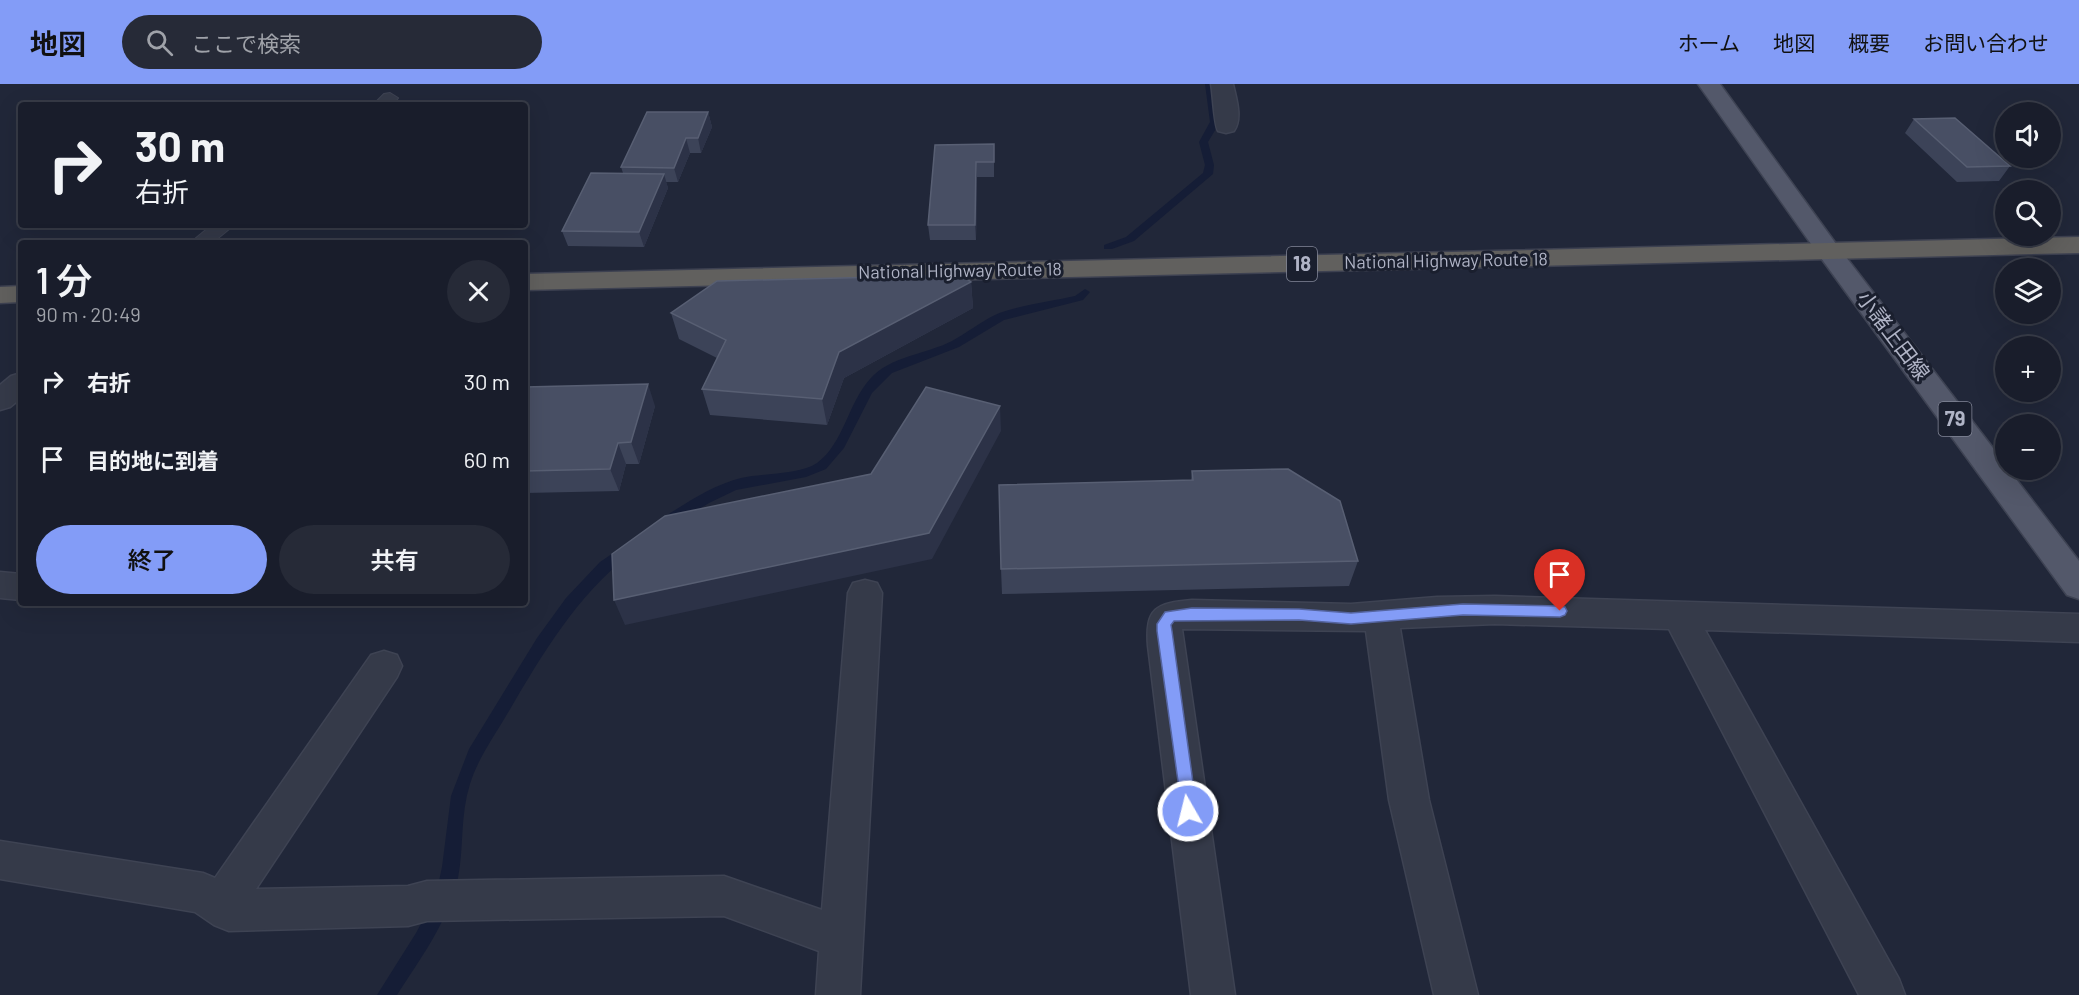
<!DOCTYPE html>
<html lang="ja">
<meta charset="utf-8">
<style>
:root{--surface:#191d2b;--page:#262a37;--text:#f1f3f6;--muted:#9fa2a9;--line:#373b47;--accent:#839cf7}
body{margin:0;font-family:Barlow,"Noto Sans JP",sans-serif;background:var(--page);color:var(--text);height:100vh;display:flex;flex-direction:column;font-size:22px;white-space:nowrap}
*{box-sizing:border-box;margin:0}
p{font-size:20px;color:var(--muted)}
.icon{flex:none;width:33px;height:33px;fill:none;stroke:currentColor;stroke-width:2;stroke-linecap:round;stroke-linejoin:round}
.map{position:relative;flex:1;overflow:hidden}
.details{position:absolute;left:18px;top:156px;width:510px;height:366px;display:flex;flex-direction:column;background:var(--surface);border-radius:6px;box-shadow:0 6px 24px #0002,0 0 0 2px var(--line)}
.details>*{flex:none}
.guide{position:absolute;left:18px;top:18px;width:510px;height:126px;border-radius:6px;box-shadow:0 6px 24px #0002,0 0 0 2px var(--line);background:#191d2b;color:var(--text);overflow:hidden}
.buttons{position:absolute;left:1995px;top:18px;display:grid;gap:12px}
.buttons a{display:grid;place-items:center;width:66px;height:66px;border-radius:50%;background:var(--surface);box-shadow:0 6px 24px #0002,0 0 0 2px var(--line);font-size:30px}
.pin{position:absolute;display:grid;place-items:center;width:51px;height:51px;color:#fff;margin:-62px -26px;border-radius:50% 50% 50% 0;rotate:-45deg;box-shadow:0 0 6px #0007}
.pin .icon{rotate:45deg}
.me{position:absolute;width:66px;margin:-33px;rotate:352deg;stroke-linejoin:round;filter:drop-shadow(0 0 4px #0008)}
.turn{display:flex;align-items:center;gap:21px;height:126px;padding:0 18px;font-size:27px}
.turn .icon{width:78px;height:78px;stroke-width:2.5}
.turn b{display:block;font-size:42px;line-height:51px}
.round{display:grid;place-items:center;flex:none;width:63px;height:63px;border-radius:32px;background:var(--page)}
.summary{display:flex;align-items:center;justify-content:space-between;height:102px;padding:0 18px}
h1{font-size:36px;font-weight:600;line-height:45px}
.button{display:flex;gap:12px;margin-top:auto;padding:12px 18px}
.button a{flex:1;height:69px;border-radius:36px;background:var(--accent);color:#111;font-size:24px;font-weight:600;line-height:69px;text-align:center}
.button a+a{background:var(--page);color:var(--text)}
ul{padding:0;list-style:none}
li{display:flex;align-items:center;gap:18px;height:78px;padding:0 18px}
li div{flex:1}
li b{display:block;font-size:22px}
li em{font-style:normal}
header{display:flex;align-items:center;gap:36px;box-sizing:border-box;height:84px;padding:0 30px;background:var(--accent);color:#111}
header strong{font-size:28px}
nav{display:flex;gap:33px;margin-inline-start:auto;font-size:21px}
.search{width:420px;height:54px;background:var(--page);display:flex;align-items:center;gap:15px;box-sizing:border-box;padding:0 21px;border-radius:33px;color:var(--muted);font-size:22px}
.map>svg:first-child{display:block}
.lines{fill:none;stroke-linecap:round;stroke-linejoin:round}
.stream{fill:#151d36;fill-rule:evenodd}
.service-casing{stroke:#3e4353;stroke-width:2}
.minor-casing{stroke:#3e4353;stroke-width:3}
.primary-casing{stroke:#3e4353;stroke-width:3}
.trunk-casing{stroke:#3d4151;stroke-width:3}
.service{fill:#353a49;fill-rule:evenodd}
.minor{fill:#353a49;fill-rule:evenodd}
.primary{fill:#53586a;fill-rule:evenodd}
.trunk{fill:#61605e;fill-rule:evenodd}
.wall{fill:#3c4358}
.shaded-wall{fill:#2c3247}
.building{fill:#484f64;stroke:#585f73;stroke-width:1.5}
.route{fill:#839cf7;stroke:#5565a1;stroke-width:1.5}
.labels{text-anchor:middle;stroke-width:6;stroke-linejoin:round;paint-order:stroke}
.far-street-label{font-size:18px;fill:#b0b4c6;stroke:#1a1f2e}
.shield{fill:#1a1f2e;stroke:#838798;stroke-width:1.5}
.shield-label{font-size:20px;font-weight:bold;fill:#b0b4c6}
.street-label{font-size:21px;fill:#b0b4c6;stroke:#1a1f2e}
</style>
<header>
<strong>地図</strong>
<div class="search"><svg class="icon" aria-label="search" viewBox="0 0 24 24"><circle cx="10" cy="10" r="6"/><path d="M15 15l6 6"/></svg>ここで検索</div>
<nav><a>ホーム</a><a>地図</a><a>概要</a><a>お問い合わせ</a></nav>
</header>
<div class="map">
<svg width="2079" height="911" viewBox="0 0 2079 911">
<rect width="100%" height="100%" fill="#212739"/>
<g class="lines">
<!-- stream -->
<path class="stream" d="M1205,0H1213L1220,38L1208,58L1214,81L1213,90L1134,157L1112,165H1104V161L1126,153L1203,89L1205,81L1199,58L1210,38Z
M1085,205L1090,208L1083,216L1004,236L959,263L892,289L872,309L844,364L826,385L806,393L736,406L709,419L674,441L669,442L662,437L664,433C688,418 713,401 741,394C763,389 799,391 817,379C844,359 848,319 870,295C890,272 927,270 952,257C967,249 980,238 995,231C1015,222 1053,217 1075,212Z
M625,461L630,462L632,466L630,470C576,513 543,569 509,627C495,651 478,674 470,700C460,731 464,763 458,794C448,838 420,875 397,911H377L416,849L436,811L442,783L451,712L469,665L537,554L566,514L600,478Z"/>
<defs>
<path id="service" d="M390,9L398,14L392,21H373L384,10Z
M212,141H234L212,159H190Z"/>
<path id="minor" d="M1211,0H1233C1236,14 1243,34 1234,47L1226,49L1218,47C1214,41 1213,10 1211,0Z
M21,289V314L10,323L0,326V301L11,292Z
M0,488L21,490V516L0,514Z
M865,496L877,499L882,509L860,911H816L819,867L724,832L427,837L408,842L229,847L214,841L195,828L0,795V757L203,789L215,794L371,571L384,567L397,571L402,582L397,593L256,805L408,802L427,797L724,792L822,826L848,509L853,499Z
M1495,512L2079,530V558L1705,546L1899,895L1905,911H1859L1669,545L1495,540L1400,544L1429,716L1478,911H1434L1389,716L1366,547L1182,545L1235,911H1191L1148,562C1145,524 1156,519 1192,516L1351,520L1437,513Z"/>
<path id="primary" d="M1698,0H1720L1839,164L2006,381V386H2009L2079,477V515L2067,511L1821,174Z"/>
<path id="trunk" d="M2079,153V169L525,206V190Z
M21,202V218L0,219V203Z"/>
</defs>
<!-- service casing -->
<use href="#service" class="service-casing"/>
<!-- minor casing -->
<use href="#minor" class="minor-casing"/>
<!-- primary casing -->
<use href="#primary" class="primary-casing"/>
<!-- trunk casing -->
<use href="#trunk" class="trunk-casing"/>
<!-- service -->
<use href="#service" class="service"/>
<!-- minor -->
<use href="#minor" class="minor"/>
<!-- primary -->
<use href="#primary" class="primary"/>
<!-- trunk -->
<use href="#trunk" class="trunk"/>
</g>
<!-- wall -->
<path class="wall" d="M708,28L712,43L701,69H690L678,98H666L668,104L644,163L568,162L562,147L623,89L621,83Z
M1914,35L2010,82L1999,97L1957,98L1905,49Z
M935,61L994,75V93H977L976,156H930L928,141Z
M971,198L973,224L844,294L827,341L710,331L702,305L717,274L679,255L671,229Z
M525,303L655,322L639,380H626L619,407L525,409Z
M1192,387L1358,477L1349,502L1002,510L1001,485L1191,396Z"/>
<!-- shaded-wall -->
<path class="shaded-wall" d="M708,28L712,43L701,69L698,54Z
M686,54L690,69L678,98L674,84Z
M976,78L977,93L976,156L975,141Z
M664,90L668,104L644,163L639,148Z
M971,198L973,224L844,294L827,341L822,315L839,268Z
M648,300L655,322L639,380L631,358Z
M1000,322L1001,347L932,475L625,541L614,516L929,449Z
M618,359L626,380L619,407L610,385Z"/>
<!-- building -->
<path class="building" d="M647,28H708L698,54H686L674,84L621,83Z
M1955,34L2010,82L1967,83L1914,35Z
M994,60V78H976L975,141H928L935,61Z
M591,89L664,90L639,148L562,147Z
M961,191L971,198L839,268L822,315L702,305L726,256L671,229L717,197Z
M648,300L631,358L618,359L610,385L525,387V303Z
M926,303L1000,322L929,449L614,516L612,470L665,432L871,390Z
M1288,385L1340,417L1358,477L1001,485L999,401L1193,396L1192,387Z"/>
<!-- route -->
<path class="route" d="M1463,520L1560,522L1565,523L1567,527L1565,531L1560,533L1463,531L1351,540L1299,536L1174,537L1171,541L1172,547L1197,727L1194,733L1188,735L1183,733L1157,547V540L1165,528L1192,524L1299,525L1351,529Z"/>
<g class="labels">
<!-- far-street labels -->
<g class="far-street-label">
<text transform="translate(1446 177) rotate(-1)" y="6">National Highway Route 18</text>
<text transform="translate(960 187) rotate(-1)" y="6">National Highway Route 18</text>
</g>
<!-- shield labels -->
<g class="shield">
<rect x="1287" y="163" width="30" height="34" rx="4.5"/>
<rect x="1938.5" y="318" width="33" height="34" rx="4.5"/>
</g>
<g class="shield-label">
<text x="1302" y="187">18</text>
<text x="1955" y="342">79</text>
</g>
<!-- street labels -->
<g class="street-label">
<text transform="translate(1893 252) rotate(53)" y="7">小諸上田線</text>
</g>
</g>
</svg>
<div class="buttons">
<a><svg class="icon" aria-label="sound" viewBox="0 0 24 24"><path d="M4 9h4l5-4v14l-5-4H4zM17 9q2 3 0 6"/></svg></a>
<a><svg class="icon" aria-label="search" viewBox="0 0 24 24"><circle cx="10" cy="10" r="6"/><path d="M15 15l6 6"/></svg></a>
<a><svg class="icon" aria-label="layers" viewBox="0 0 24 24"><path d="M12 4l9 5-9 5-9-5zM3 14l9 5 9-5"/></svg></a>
<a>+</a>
<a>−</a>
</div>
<div class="pin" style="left:1560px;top:527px;background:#d93025"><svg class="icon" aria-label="arrive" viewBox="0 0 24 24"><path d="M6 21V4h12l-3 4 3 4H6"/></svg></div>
<svg class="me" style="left:1188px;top:727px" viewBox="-20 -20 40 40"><circle r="17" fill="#839cf7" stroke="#fff" stroke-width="3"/><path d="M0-11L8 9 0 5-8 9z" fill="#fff"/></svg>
<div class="guide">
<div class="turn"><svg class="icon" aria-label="right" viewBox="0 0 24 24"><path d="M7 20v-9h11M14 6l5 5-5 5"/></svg><div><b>30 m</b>右折</div></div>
</div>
<section class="details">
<div class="summary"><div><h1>1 分</h1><p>90 m · 20:49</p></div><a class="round"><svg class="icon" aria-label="close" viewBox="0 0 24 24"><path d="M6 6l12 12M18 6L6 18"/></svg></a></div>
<ul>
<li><svg class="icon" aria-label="right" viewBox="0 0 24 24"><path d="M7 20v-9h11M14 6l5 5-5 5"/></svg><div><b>右折</b></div><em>30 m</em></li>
<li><svg class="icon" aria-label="arrive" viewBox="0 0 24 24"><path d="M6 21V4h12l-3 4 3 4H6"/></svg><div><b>目的地に到着</b></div><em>60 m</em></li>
</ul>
<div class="button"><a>終了</a><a>共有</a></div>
</section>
</div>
